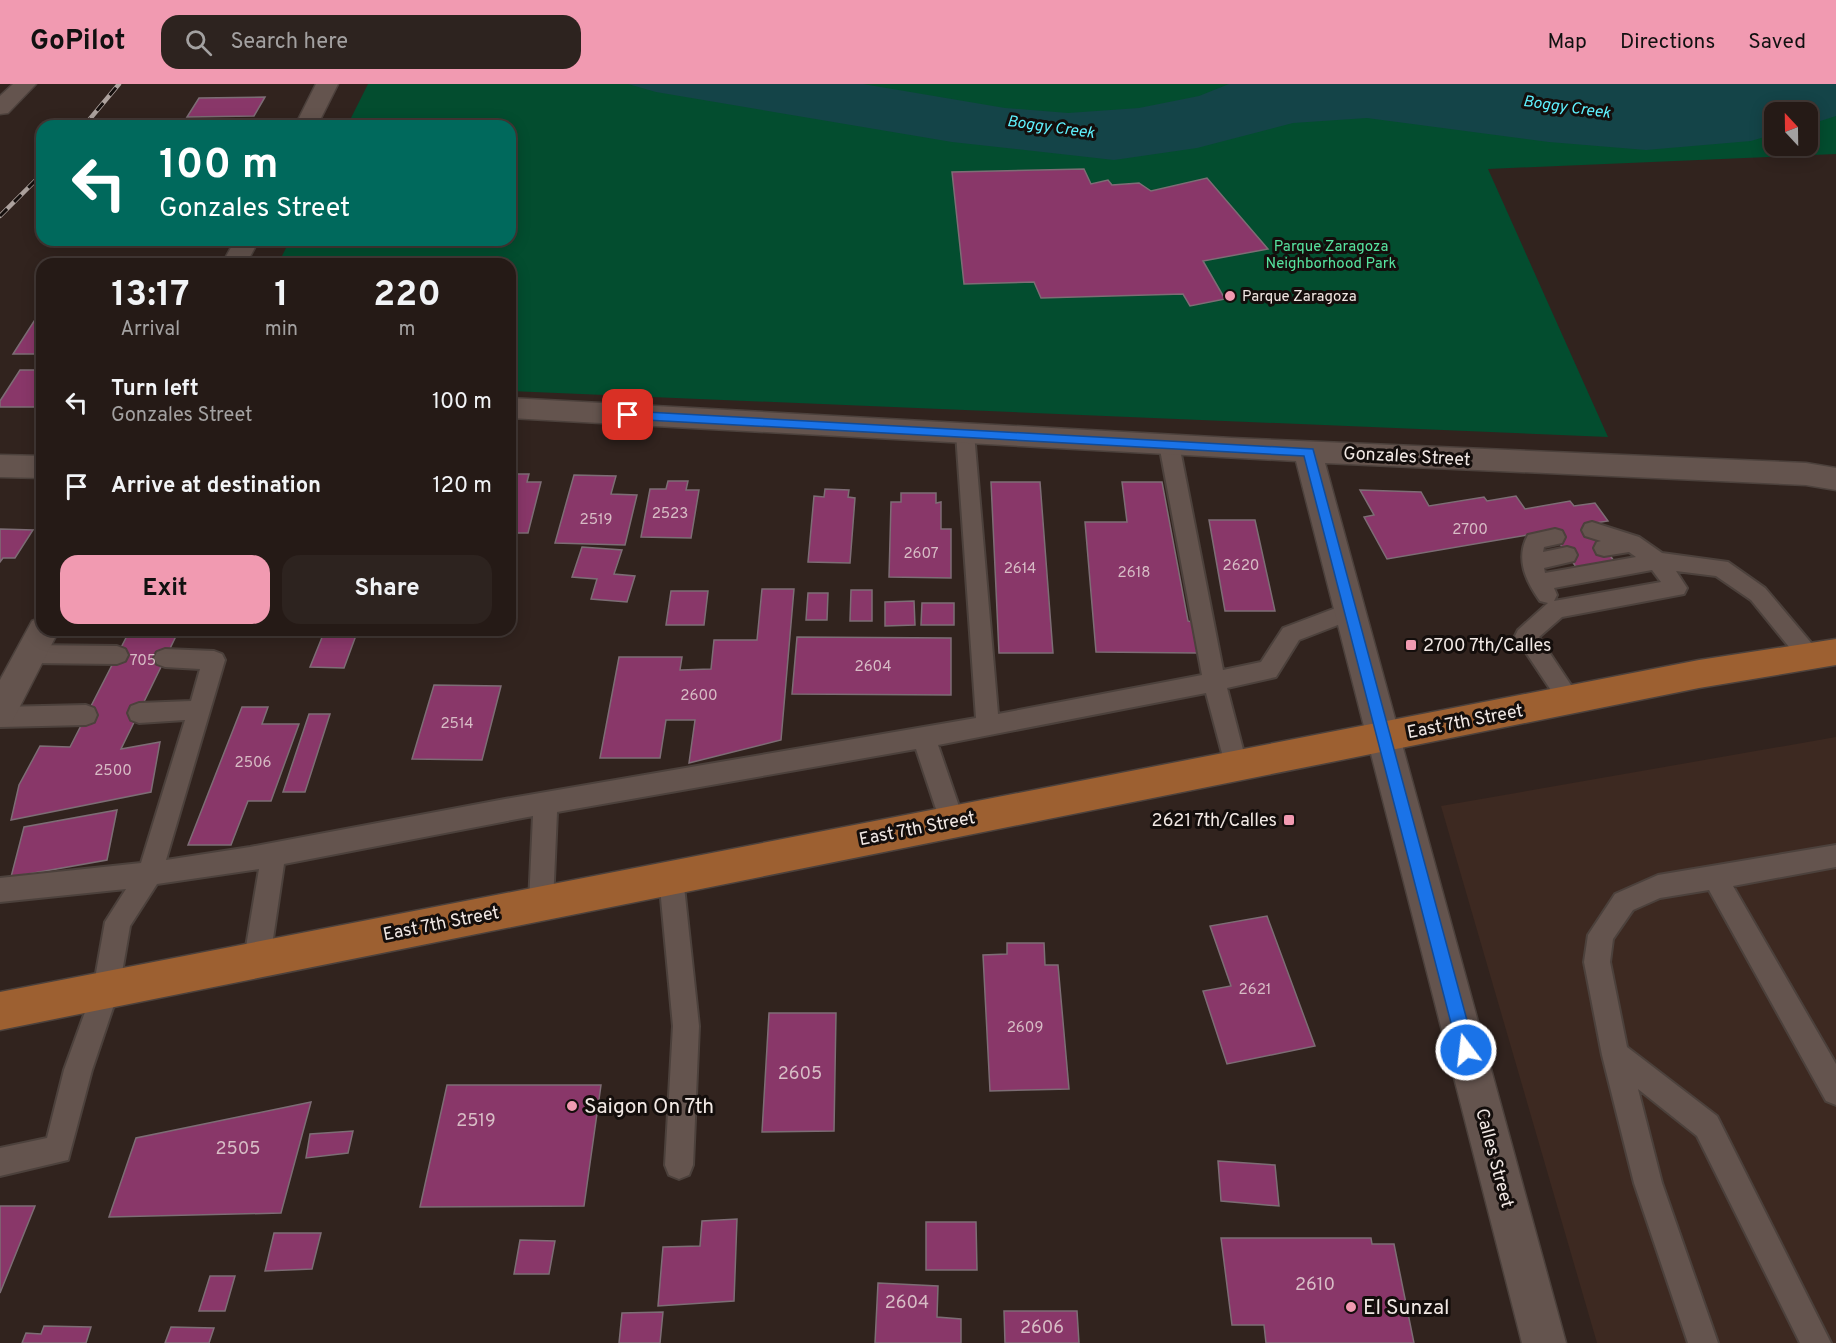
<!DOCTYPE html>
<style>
:root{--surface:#251a16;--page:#2d231f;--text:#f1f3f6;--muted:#a3a1a1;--line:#423835;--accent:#f19ab1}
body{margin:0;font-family:Overpass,sans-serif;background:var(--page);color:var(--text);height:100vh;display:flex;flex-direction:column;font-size:22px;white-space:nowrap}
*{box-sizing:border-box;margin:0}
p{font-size:20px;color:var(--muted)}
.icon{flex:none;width:33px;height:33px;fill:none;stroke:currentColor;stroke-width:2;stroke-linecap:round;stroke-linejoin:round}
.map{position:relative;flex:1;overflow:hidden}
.sheet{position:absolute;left:36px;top:174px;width:480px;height:378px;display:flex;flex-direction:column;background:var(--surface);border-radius:18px;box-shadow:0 3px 15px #0003,0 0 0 2px var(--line)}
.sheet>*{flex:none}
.guide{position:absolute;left:36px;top:36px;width:480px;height:126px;border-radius:18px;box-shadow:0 3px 15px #0003,0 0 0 2px var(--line);background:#00695c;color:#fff;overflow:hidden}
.needle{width:39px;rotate:338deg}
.buttons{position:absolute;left:1764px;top:18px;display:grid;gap:12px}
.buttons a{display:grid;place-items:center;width:54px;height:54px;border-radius:12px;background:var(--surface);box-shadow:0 3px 15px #0003,0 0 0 2px var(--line);font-size:30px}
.pin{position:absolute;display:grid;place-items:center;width:51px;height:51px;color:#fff;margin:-26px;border-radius:12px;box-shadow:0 3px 9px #0006}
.me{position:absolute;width:66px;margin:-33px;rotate:345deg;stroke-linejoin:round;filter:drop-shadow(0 0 4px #0008)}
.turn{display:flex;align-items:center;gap:21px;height:126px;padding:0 24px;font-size:27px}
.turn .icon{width:78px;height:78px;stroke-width:2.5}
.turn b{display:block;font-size:42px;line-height:51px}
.eta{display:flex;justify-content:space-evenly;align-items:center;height:102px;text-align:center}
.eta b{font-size:36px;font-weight:700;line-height:42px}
.cta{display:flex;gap:12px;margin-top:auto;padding:12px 24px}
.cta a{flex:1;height:69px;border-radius:18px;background:var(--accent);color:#111;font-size:24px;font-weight:700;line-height:69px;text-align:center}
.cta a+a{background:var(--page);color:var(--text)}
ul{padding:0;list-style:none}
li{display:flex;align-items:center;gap:18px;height:84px;padding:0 24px}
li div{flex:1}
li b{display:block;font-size:22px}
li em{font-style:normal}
header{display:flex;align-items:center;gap:36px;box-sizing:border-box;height:84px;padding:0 30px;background:var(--accent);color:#111}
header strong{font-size:28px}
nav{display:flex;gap:33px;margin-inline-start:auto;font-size:21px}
.search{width:420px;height:54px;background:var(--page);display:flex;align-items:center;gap:15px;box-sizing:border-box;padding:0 21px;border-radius:18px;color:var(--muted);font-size:22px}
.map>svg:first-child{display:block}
.built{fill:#3d2921}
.green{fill:#034d2f;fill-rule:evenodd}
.water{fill:#144448}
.building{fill:#893769;stroke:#7d6d75;stroke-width:1.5}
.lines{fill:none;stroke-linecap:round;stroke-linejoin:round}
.service-casing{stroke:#4c413c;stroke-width:4}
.minor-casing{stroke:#4c413c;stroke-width:3}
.tertiary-casing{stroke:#4c413c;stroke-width:3}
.primary-casing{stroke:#4c413c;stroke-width:3}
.service{fill:#64544e;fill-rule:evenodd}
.minor{fill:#64544e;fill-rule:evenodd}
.tertiary{fill:#64544e;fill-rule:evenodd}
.primary{fill:#9d6031;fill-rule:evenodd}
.rail-casing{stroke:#ada29e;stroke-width:4.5}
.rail{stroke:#140e0c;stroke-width:3;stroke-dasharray:10;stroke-linecap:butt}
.route{fill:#1a73e8;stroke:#114b97;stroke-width:1.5}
.poi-dot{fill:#f19ab1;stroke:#140e0c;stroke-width:2}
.labels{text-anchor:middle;stroke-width:6;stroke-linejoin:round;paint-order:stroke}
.far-park-label{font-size:15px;fill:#56e39f;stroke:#140e0c}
.far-poi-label{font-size:15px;fill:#f1e8e4;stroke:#140e0c;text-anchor:start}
.number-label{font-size:15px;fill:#d7bcc5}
.far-water-label{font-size:16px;font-style:italic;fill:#5ff2ff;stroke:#140e0c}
.street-label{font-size:18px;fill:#f1e8e4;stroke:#140e0c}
.poi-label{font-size:18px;fill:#f1e8e4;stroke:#140e0c;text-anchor:start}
.near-number-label{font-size:18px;fill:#d7bcc5}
.near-poi-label{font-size:21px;fill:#f1e8e4;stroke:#140e0c;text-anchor:start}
</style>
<header>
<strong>GoPilot</strong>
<div class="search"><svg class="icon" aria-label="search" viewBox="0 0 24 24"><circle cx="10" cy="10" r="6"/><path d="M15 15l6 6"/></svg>Search here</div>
<nav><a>Map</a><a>Directions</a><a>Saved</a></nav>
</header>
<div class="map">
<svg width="1836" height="1259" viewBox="0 0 1836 1259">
<rect width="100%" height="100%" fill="#31231e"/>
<!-- built -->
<path class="built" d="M1836,653V1259H1597L1441,722Z"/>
<!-- green -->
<path class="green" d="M368,0H1836V70L1488,85L1608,353L510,307V180H278L290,156H510V42H347ZM1774,28H1808V62H1774Z"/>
<!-- water -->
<path class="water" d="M628,0H863L1005,24L1068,29L1139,24L1199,12L1229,0H1836V32L1808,41V28H1774V50L1751,57L1646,66L1549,58L1367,34L1293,39L1197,64L1114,76L952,58L656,8Z"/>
<!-- building -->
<path class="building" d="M265,13L254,32L187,33L199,14Z
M1084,85L1091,100L1108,96L1112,101L1139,99L1151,107L1207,94L1268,165L1203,177L1225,215L1190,222L1183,210L1041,214L1034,198L964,200L952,88Z
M38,231H42V270H13Z
M20,286H42V323H0V317Z
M510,390H529L527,398H541L528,449H510Z
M574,391L616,392L611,410L637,411L625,461L555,459Z
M668,397H688L686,406H699L691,454L641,453L650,405H666Z
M991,398H1040L1053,569H999Z
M1122,398H1162L1188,537L1192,538L1197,569L1096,568L1085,438H1127Z
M825,405L849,406L848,413L855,414L850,479L808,478L814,412L824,413Z
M1360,406L1421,408L1429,422L1484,413L1487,417L1516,412L1525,425L1570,417L1574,422L1595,419L1608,437L1588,440L1614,477L1576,483L1551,447L1387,475L1364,433L1374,431Z
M901,409H936V419L941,418V445H951V494L889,493L891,418H901Z
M1209,436H1255L1275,527H1225Z
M0,445L33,446L15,474H3L0,478Z
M582,463L622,466L614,490L635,492L627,518L591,515L597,495L572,493Z
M762,505H794L781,656L689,679L695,636H666L660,674H600L619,573H682L680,586L711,585L714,556H757Z
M851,506H872V537H850Z
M671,507H708L704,541H666Z
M808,509H828L827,536H806Z
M914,517L915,541L885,542V518Z
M922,519H954V541H921Z
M130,546H179L121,665L160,658L151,708L11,736L19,701L40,662L70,663Z
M325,546H358L344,584L310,583Z
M797,553L951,554V611L792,610Z
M434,601L501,602L482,676L412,675Z
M242,623H268L262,640H299L271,717H248L231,761H188Z
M309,630H330L305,708H283Z
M117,726L107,776L11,793L24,743Z
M1267,832L1315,962L1227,980L1203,907L1231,902L1210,842Z
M1007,859H1044L1045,881H1058L1069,1005L990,1007L983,871L1007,870Z
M769,929H836L834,1047L762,1048Z
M447,1001H601L584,1122L420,1123Z
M311,1018L281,1129L109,1133L136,1054Z
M353,1047L348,1069L306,1074L310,1050Z
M1218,1077L1275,1081L1279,1122L1221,1117Z
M0,1122H35L0,1209Z
M737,1135L734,1217L658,1222L663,1163L700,1162L702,1137Z
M926,1138H976L977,1186H926Z
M274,1149H321L312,1185L265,1187Z
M1221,1154H1371L1372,1160H1394L1414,1259H1266L1264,1241H1232Z
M520,1156L555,1157L549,1190H514Z
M210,1192H235L225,1227H199Z
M878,1199L938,1202L937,1233L961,1235V1259H875Z
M1004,1227H1077L1079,1259H1005Z
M663,1228L660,1259H619L622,1229Z
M44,1242L91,1243L86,1259H22L26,1249L41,1250Z
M171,1243L214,1244L209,1259H165Z"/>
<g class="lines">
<defs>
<path id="service" d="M965,342L972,344L974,349L998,630L1202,591L1159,360L1162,355L1169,353L1176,355L1179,360L1223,586L1261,578L1283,544L1349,519L1356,522L1360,528L1356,534L1299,556L1276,593L1227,604L1247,681L1243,688L1235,691L1227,688L1206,609L938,661L964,737L960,745L952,748L944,745L940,737L916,665L557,728L553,819L550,827L541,831L532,827L529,819L533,732L284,780L270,875L266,884L257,888L248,884L244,875L259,785L157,800L130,842L119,906L92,986L68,1076L0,1092V1064L47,1054L64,986L93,906L105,838L126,805L0,818V794L141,779L185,636L139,639L131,636L128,629L131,622L139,619L191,617L200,585L165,583L157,580L154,574L157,568L165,565L214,567L222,570L225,576L166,776L250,763L505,715L976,634L956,349L958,344Z
M1592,438L1639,453L1662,469L1728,478L1765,504L1818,567L1821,573L1818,579L1810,582L1802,579L1751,516L1716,492L1676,487L1687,504L1684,510L1562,533L1539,553L1581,616L1578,623L1570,626L1562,623L1515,552L1518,546L1548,519L1540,517C1526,497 1515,475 1528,451L1555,445L1562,447L1565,453L1562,459L1544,463L1543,468L1567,463L1574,465L1577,471L1574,477L1544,484L1545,489L1636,473L1629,468L1604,472L1597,470L1594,464L1597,458L1601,457L1585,452L1582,446L1585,440ZM1652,486L1661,498L1554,517L1557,511L1554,504Z
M30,561L117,562L125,565L128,571L125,577L117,580L30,579L22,576L19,570L22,564Z
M86,621L94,624L97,631L94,638L86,641L0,643V623Z
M1836,761V783L1733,802L1836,980V1021L1826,1017L1709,806L1660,814L1633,826L1613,855L1610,878L1627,963L1717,1032L1831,1259H1800L1697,1052L1638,1005L1662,1099L1718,1259H1688L1634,1099L1602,971L1584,878L1588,851L1615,810L1658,791Z
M671,781L680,785L683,793L699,942L693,1081L689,1091L679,1095L669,1091L665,1081L673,942L659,793L662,785Z"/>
<path id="minor" d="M13,0H36L8,29L0,30V12Z
M510,314L1232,354L1806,379L1836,384V406L1806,401L1325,379L1566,1259H1522L1296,377L510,334Z
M0,371L42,372V394L0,393Z"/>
<path id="tertiary" d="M316,0H338L317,42H295Z
M235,156H259L246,180H222Z
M42,533V546H59L12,638L0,642V596L32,537Z"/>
<path id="primary" d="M1836,555V581L1699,604L0,946V908L1699,576Z"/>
</defs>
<!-- service casing -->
<use href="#service" class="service-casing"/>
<!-- minor casing -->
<use href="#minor" class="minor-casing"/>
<!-- tertiary casing -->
<use href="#tertiary" class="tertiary-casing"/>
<!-- primary casing -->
<use href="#primary" class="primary-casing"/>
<!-- service -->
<use href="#service" class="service"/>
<!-- minor -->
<use href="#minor" class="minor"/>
<!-- tertiary -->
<use href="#tertiary" class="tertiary"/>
<!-- primary -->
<use href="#primary" class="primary"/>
<defs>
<path id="rail" d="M84,42L119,0
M0,132L42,90"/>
</defs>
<!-- rail casing -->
<use href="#rail" class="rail-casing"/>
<!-- rail -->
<use href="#rail" class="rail"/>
</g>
<!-- route -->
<path class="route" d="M628,327L1313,365L1475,966L1472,972L1466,974L1461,972L1458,966L1304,372L628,335L622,331Z"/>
<!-- markers -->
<g class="poi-dot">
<circle cx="1230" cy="212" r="6"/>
<rect x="1405" y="555" width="12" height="12" rx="3"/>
<rect x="1283" y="730" width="12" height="12" rx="3"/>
<circle cx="572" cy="1022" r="6"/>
<circle cx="1351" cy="1223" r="6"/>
</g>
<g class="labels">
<!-- far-park labels -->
<g class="far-park-label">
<text x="1331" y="167">Parque Zaragoza<tspan x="1331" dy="17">Neighborhood Park</tspan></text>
</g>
<!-- far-poi labels -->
<g class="far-poi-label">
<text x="1242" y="217">Parque Zaragoza</text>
</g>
<!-- number labels -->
<g class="number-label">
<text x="670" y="434">2523</text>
<text x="596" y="440">2519</text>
<text x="1470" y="450">2700</text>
<text x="921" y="474">2607</text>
<text x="1241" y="486">2620</text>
<text x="1020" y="489">2614</text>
<text x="1134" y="493">2618</text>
<text x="143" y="581">705</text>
<text x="873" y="587">2604</text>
<text x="699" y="616">2600</text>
<text x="457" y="644">2514</text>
<text x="253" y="683">2506</text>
<text x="113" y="691">2500</text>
<text x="1255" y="910">2621</text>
<text x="1025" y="948">2609</text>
</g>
<!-- far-water labels -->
<g class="far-water-label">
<text transform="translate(1567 22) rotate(8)" y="6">Boggy Creek</text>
<text transform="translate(1051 42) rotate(8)" y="6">Boggy Creek</text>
</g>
<!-- street labels -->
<g class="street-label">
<text transform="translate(1407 372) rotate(3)" y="6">Gonzales Street</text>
<text transform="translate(1465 637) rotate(-11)" y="6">East 7th Street</text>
<text transform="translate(917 744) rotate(-11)" y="6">East 7th Street</text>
<text transform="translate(441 839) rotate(-11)" y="6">East 7th Street</text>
<text transform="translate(1495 1074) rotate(75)" y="6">Calles Street</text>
</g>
<!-- poi labels -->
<g class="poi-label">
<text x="1423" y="567">2700 7th/Calles</text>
<text x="1277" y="742" text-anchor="end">2621 7th/Calles</text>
</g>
<!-- near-number labels -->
<g class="near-number-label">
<text x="800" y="995">2605</text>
<text x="476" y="1042">2519</text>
<text x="238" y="1070">2505</text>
<text x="1315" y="1206">2610</text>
<text x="907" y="1224">2604</text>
<text x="1042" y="1249">2606</text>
</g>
<!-- near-poi labels -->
<g class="near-poi-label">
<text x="584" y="1029">Saigon On 7th</text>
<text x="1363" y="1230">El Sunzal</text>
</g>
</g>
</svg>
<div class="buttons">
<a><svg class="needle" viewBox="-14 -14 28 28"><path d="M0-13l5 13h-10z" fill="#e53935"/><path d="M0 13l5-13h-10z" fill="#a3a1a1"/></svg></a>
</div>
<div class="pin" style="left:628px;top:331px;background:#d93025"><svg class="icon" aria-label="arrive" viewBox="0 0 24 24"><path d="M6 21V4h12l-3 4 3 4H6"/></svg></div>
<svg class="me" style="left:1466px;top:966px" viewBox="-20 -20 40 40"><circle r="17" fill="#1a73e8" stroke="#fff" stroke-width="3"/><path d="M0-11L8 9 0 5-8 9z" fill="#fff"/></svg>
<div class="guide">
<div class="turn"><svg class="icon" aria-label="left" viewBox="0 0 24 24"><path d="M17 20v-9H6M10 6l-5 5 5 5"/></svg><div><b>100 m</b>Gonzales Street</div></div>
</div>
<section class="sheet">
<div class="eta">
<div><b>13:17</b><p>Arrival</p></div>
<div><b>1</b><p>min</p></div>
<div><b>220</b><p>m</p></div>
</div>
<ul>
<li><svg class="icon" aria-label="left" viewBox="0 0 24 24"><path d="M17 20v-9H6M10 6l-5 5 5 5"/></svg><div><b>Turn left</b><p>Gonzales Street</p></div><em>100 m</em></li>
<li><svg class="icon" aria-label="arrive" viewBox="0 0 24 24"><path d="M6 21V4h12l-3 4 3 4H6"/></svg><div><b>Arrive at destination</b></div><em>120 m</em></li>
</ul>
<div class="cta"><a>Exit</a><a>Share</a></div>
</section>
</div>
